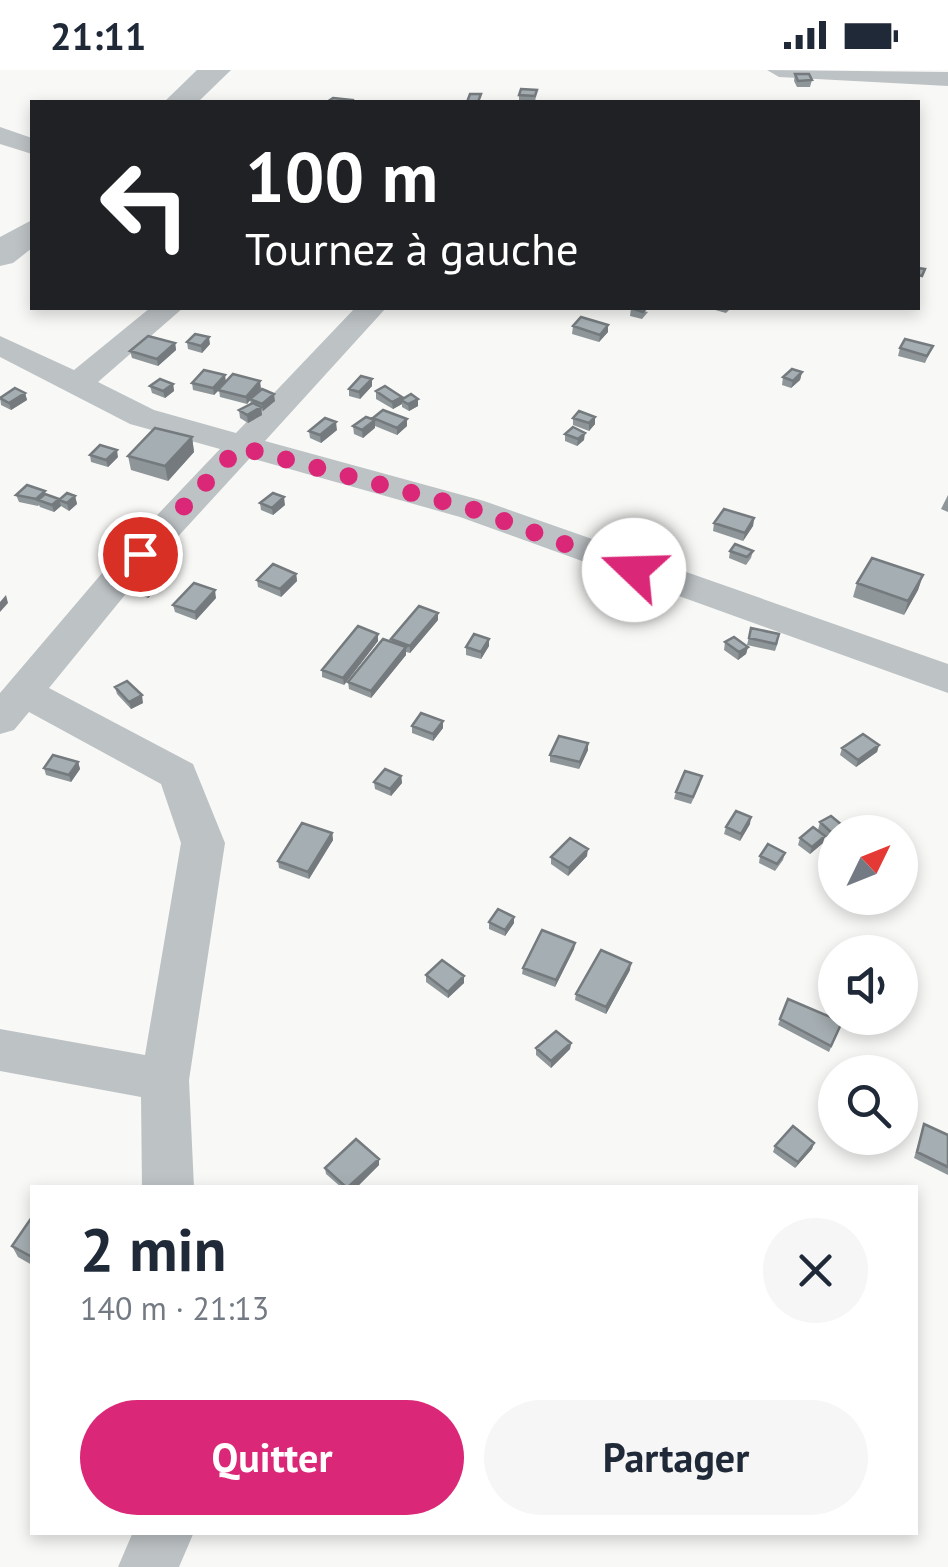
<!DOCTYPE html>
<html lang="fr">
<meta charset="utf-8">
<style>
:root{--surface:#fff;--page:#f6f6f7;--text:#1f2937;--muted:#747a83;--accent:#db2777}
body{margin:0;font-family:"PT Sans",sans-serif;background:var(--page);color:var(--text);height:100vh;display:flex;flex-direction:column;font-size:38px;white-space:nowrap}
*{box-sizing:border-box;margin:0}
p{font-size:32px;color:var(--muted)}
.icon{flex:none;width:55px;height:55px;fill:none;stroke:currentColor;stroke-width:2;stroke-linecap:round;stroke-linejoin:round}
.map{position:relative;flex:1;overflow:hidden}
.details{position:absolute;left:30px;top:1115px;width:888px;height:350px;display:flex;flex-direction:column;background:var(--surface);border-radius:0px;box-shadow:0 5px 15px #0003}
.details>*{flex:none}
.banner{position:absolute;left:30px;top:30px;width:890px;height:210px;border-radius:0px;box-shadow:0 5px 15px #0003;background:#202124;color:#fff;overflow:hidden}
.needle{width:65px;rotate:47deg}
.controls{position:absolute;left:818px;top:745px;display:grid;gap:20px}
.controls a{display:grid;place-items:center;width:100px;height:100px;border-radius:50%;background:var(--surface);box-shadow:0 5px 15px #0003;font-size:50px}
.pin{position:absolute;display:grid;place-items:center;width:85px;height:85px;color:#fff;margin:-42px;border:5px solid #fff;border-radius:50%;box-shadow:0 2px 10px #0007}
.me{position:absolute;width:110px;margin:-55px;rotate:291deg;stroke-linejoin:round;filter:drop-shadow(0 0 8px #0008)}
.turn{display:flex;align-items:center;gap:35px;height:210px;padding:0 50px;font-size:45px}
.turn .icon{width:130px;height:130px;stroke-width:2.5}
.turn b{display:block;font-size:70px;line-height:85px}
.round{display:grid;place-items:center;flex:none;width:105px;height:105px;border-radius:52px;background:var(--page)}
.overview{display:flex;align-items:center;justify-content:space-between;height:170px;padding:0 50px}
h1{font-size:60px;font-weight:700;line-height:75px}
.action{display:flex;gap:20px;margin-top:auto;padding:20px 50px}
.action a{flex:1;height:115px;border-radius:60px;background:var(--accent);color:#fff;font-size:40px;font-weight:700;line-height:115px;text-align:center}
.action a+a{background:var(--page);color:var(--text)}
.status{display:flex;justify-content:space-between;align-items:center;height:70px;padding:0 50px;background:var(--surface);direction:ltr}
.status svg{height:28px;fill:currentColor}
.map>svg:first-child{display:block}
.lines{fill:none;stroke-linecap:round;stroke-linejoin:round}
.minor{fill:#bdc2c5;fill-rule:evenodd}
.tertiary{fill:#bdc2c5;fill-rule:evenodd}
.wall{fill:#8e9699}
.shaded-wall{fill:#747a7d}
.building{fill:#a5aeb2;stroke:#747a7d;stroke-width:2.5}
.route{stroke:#db2777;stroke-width:18;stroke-dasharray:0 32.4}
</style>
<div class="status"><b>21:11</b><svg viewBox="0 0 49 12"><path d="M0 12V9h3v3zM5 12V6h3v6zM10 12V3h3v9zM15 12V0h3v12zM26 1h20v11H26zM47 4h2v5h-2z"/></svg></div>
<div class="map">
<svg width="948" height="1497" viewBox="0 0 948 1497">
<rect width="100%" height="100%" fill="#f8f8f6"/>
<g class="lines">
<!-- minor -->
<path class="minor" d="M767,0L948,2V16L779,7Z
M0,57L32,68V84L0,74Z
M150,238H183L98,312L154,340L236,363L355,238H386L265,371L484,431L948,594V623L460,447L250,388L129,520L49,618L193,694L225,773L189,1010L194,1118H142L141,1027L0,1001V959L145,985L181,773L161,714L29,642L14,660L0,664V623L103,502L220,379L130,354L0,287V266L74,300Z
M133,1462H194L179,1497H118Z"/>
<!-- tertiary -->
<path class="tertiary" d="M197,0H231L198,32H164Z
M32,150V178L13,193L0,196V167Z"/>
</g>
<!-- wall -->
<path class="wall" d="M795,4L812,10L810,17H797L794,11Z
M537,20L535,32H519V25Z
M631,238L648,242L642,249L630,246Z
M708,238H731L726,243Z
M608,255V262L599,272L572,264L573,256Z
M187,272L210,274L202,283L188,279Z
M175,273L176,280L158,296L132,288L130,281Z
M933,276L925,293L898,286L900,278Z
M802,302L800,310L791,318L782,315L783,307Z
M226,312L261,318L254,326L275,331L263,341L261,340L262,345L248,353L240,348L239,340L251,334L250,330L247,334L220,327L219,320L214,325L193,320L192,313Z
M173,314L174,321L165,328L152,323L150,316Z
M372,316L360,329L349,326V319Z
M376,321L402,327V329L418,336L409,341L402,337V334L393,339L376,329Z
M25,323L27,330L11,340L1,335L0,327Z
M595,347V354L589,361L573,355V348Z
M373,348L407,356L397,365L375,356L363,368L354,364L353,356L373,350Z
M337,360L321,373L310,368L309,361Z
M565,364L584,370L577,376L565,371Z
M192,367L194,382L168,411L131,400L128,386Z
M90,385L118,387L108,397L91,392Z
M46,424L59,430L75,426L77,434L69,441L61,436L54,442L40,437L39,435L38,436L19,432L16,425Z
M948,425V442L941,439Z
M260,433L285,435L273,445L261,440Z
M754,448L753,456L743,471L713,461L714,453Z
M730,481H753L751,488L746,495L729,488Z
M296,504L297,511L281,527L258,517L257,510Z
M923,505L918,520L904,545L853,527L857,513Z
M163,514L148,528L134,522L133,515Z
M216,528L196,550L175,542L173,535Z
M438,550L410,583L406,582V585L371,628L349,619L348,612L392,572L391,569Z
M751,558L778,572L775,581L747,575Z
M378,564V571L344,615L322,607V600Z
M725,572L748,577L746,584L738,590L724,580Z
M489,576L481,589L466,585V577Z
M115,617L143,633L131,639L117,624Z
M412,656L443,658L433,671L412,663Z
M588,673V680L579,699L550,692V685Z
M879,675L877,682L856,697L840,685L842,678Z
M78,692L80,699L71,712L46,705L44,698Z
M401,706L402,713L391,726L375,719L374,712Z
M700,714L691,734L674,729L676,722Z
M820,752L842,755L840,762H835V766L830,770L818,760Z
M750,754L740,771L724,764L726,757Z
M332,763L333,770L309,809L279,798L278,791Z
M800,768L823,773L810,784L798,775Z
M785,783L783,790L775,801L759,793L760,786Z
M587,786L568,806L551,794V787Z
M514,847V853L505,866L489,859V852Z
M575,873L574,879L555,917L522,904L523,898Z
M630,900L606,944L575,930L576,924Z
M426,905L464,906V913L448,928L426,912Z
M788,929L842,952L829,982L778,955Z
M571,973L570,979L551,998L536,985V978Z
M924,1054L948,1065V1105L914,1088Z
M814,1073L812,1079L795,1098L773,1082L775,1076Z
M379,1089V1095L356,1118H342L326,1104L325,1098Z
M32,1147V1195L18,1187L12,1176Z"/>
<!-- shaded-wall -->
<path class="shaded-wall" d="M608,255V262L599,272L600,265Z
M209,267L210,274L202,283L201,276Z
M175,273L176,280L158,296L157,289Z
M802,302L800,310L791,318L793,311Z
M225,305L226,312L214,325L213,318Z
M372,309V316L360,329L359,322Z
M260,311L261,318L247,334L246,327Z
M173,314L174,321L165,328L163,321Z
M25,323L27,330L11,340L9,333Z
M274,324L275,331L263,341L262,334Z
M402,327V334L393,339L392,332Z
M418,329V336L409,341L408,334Z
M261,337L262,345L248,353L247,345Z
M595,347V354L589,361V353Z
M407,349V356L397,365V358Z
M375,350V358L363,368L362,360Z
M336,352L337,360L321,373L320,365Z
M585,363L584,370L577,376L578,369Z
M192,367L194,382L168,411L165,396Z
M117,380L118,387L108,397L106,390Z
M75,426L77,434L69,441L67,433Z
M284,427L285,435L273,445L272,438Z
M59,429L61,436L54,442L52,435Z
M754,448L753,456L743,471L745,463Z
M296,504L297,511L281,527L280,519Z
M923,505L918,520L904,545L908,531Z
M161,507L163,514L148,528L146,521Z
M215,520L216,528L196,550L195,542Z
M6,525L8,533L0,542V532Z
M438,543V550L410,583V576Z
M378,564V571L344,615L343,608Z
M489,569V576L481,589V582Z
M406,577V585L371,628V621Z
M748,577L746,584L738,590L739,582Z
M142,625L143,633L131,639L129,632Z
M443,651V658L433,671V664Z
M588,673V680L579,699L580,692Z
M879,675L877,682L856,697L858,690Z
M78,692L80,699L71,712L69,705Z
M401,706L402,713L391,726L390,719Z
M751,747L750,754L740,771L741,764Z
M842,755L840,762H835V766L830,770L832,763Z
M332,763L333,770L309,809L308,802Z
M825,766L823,773L810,784L812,777Z
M588,779L587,786L568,806L569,798Z
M514,847V853L505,866V860Z
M575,873L574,879L555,917L556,910Z
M631,893L630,900L606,944V937Z
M464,906V913L448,928V922Z
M571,973L570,979L551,998V991Z
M814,1073L812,1079L795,1098L798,1092Z
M379,1089V1095L356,1118H349Z"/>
<!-- building -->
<path class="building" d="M795,4H809L812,10L798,11Z
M521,19L537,20L535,26L519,25Z
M470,24H481L478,32H467Z
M333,28L352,30L350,32H327Z
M918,198L925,199L922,206L918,205Z
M631,238H646L643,242Z
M581,247L608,255L600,265L573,256Z
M195,264L209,267L201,276L187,272Z
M148,266L175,273L157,289L130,281Z
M905,269L933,276L927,286L900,278Z
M792,299L802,302L793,311L783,307Z
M204,300L225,305L213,318L192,313Z
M233,304L260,311L246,327L218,320Z
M361,306L372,309L359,322L349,319Z
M160,309L173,314L163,321L150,316Z
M385,316L402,327L392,332L376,321Z
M15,318L25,323L9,333L0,328Z
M262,319L274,324L262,334L250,329Z
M411,324L418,329L408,334L401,330Z
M253,333L261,337L247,345L239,340Z
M383,340L407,349L397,358L373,348Z
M579,341L595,347L589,353L573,348Z
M366,347L375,350L362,360L353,356Z
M325,348L336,352L320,365L309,361Z
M573,357L585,363L578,369L565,364Z
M155,358L192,367L165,396L128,386Z
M100,375L117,380L106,390L90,385Z
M27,415L45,421L36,429L16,425Z
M67,423L75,426L67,433L59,430Z
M273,423L284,427L272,438L260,433Z
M45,424L59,429L52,435L38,430Z
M724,439L754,448L745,463L714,453Z
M735,474L753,481L747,487L730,481Z
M872,488L923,505L908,531L857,513Z
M273,494L296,504L280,519L257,510Z
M148,501L161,507L146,521L133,515Z
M194,513L215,520L195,542L173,535Z
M419,536L438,543L410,576L391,569Z
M358,556L378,564L343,608L322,600Z
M751,558L779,564L776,574L749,568Z
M474,564L489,569L481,582L466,577Z
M734,567L748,577L739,582L725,572Z
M383,569L406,577L371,621L348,612Z
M127,611L142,625L129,632L115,617Z
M421,643L443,651L433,664L412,656Z
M863,664L879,675L858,690L842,678Z
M559,666L588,673L580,692L550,685Z
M53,685L78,692L69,705L44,698Z
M385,699L401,706L390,719L374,712Z
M685,701L702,706L693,727L676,722Z
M736,741L751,747L741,764L726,757Z
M831,746L842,755L832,763L820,752Z
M302,753L332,763L308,802L278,791Z
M813,757L825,766L812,777L800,768Z
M570,768L588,779L569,798L551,787Z
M768,774L785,783L777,794L760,786Z
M498,839L514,847L505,860L489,852Z
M542,860L575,873L556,910L523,898Z
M601,880L631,893L606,937L576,924Z
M442,890L464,906L448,922L426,905Z
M788,929L842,952L831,976L780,949Z
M556,961L571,973L551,991L536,978Z
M924,1054L948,1065V1097L917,1082Z
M793,1056L814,1073L798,1092L775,1076Z
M356,1069L379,1089L347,1118L325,1098Z
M32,1147V1187L12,1176Z"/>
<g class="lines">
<!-- route -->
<path class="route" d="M140,484L239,377L472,439L634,500"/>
</g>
</svg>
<div class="controls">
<a><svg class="needle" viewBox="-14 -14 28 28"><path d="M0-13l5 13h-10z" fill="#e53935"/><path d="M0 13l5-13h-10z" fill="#747a83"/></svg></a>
<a><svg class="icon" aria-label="sound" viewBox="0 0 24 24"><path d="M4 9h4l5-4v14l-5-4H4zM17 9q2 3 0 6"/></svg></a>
<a><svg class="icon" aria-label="search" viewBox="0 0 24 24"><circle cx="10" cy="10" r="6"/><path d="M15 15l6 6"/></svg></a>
</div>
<div class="pin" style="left:140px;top:484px;background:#d93025"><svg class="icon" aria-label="arrive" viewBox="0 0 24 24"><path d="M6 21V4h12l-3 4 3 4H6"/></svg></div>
<svg class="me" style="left:634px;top:500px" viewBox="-20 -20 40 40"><circle r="19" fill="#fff"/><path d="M0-13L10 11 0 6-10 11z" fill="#db2777"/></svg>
<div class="banner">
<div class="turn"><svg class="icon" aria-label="left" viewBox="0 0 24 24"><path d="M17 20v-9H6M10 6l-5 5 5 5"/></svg><div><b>100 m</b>Tournez à gauche</div></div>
</div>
<section class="details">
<div class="overview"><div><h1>2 min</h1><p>140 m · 21:13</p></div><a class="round"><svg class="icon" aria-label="close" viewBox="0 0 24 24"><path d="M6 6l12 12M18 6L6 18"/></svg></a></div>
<div class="action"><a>Quitter</a><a>Partager</a></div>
</section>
</div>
